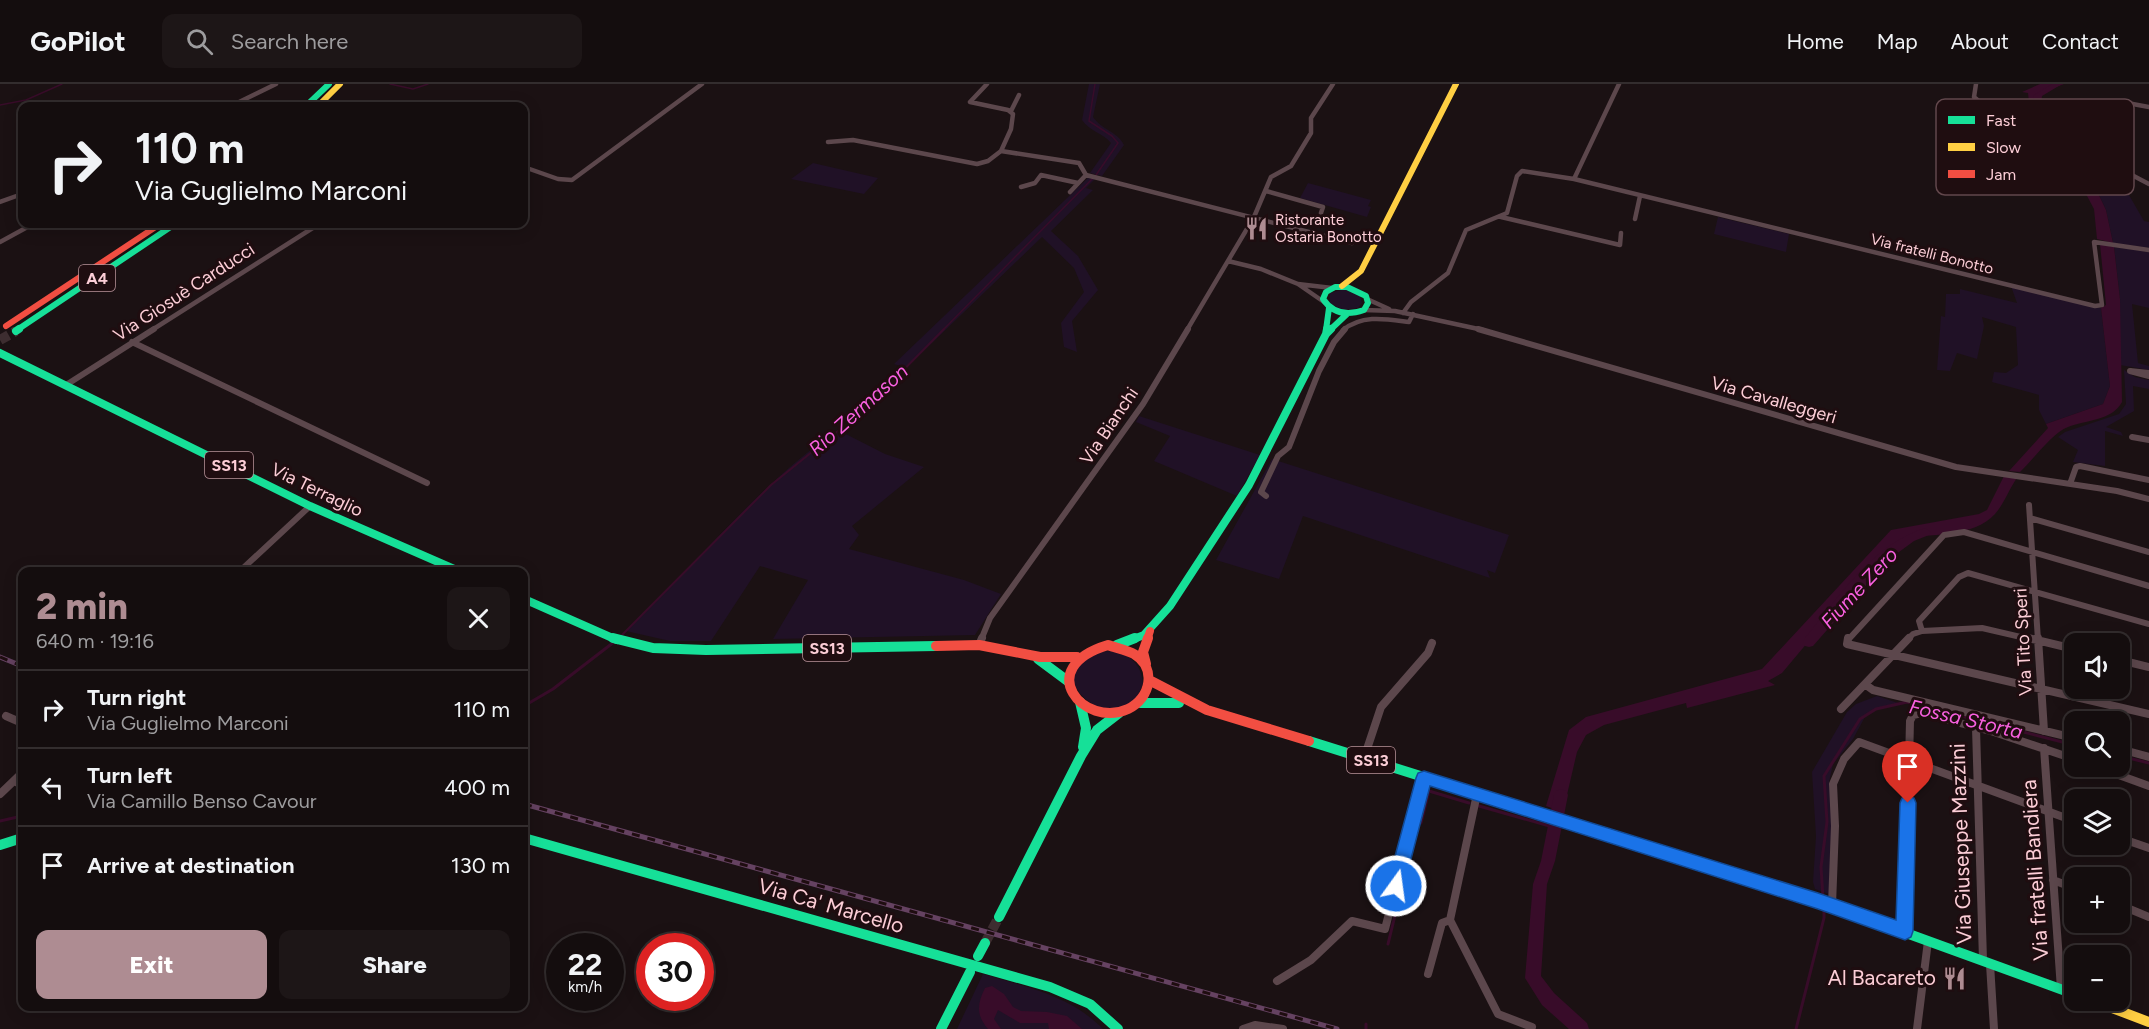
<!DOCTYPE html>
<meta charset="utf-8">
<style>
:root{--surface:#140d0e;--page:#1d1617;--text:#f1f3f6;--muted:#9d9c9e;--line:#332d2e;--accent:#ae8c92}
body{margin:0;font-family:Figtree,sans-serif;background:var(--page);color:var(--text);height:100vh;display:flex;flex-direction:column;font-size:22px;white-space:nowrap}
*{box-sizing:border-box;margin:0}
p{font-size:20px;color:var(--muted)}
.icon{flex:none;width:33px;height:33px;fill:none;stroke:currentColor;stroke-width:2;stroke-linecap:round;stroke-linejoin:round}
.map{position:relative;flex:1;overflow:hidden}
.side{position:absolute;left:18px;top:483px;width:510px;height:444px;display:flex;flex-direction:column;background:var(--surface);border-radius:12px;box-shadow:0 3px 15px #0003,0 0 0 2px var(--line)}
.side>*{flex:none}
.banner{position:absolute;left:18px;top:18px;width:510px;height:126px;border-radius:12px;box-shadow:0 3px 15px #0003,0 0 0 2px var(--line);background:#140d0e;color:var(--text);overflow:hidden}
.controls{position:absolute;left:2064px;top:549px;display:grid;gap:12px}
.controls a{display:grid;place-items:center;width:66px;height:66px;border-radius:12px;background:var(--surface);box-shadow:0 3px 15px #0003,0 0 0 2px var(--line);font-size:30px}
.speed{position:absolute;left:546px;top:849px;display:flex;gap:12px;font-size:30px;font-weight:700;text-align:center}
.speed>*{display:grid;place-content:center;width:78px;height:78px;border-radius:50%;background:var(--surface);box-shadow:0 3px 15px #0003,0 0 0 2px var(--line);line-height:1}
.speed small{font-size:15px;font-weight:400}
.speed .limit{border:9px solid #d22;background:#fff;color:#111}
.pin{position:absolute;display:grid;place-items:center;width:51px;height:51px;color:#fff;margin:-62px -26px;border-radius:50% 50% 50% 0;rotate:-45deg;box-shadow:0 0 6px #0007}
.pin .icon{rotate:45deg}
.me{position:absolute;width:66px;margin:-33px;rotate:14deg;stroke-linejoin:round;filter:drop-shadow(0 0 4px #0008)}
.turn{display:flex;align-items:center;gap:21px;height:126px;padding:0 18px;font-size:27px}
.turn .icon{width:78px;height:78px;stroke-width:2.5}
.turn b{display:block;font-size:42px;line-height:51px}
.round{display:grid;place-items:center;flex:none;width:63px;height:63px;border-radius:12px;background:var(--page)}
.summary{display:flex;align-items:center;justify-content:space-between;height:102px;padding:0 18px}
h1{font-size:36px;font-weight:800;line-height:45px;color:var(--accent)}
.cta{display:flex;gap:12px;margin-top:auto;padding:12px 18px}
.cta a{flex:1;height:69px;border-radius:12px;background:var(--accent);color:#fff;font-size:24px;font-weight:800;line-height:69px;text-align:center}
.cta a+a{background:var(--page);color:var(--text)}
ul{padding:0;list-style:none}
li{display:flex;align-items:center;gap:18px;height:78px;padding:0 18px;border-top:2px solid var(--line)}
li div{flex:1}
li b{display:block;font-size:22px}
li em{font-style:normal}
header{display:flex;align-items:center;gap:36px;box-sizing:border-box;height:84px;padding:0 30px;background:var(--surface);border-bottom:2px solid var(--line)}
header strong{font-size:28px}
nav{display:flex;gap:33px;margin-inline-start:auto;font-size:21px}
.search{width:420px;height:54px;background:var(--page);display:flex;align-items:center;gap:15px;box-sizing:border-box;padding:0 21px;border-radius:12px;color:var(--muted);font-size:22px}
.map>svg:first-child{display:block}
.green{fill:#201126}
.water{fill:#380c29}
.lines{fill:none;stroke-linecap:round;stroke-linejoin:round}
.stream-far2{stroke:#380c29;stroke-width:1.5}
.stream-far1{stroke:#380c29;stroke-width:2}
.stream{stroke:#380c29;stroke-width:3}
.river{fill:#380c29;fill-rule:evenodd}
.secondary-tunnel{stroke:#3d2d30;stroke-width:10;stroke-dasharray:10 5;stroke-linecap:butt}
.highway-tunnel{stroke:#3d2d30;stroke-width:10;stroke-dasharray:10 5;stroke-linecap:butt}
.street-far2{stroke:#5c474c;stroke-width:4.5}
.street-far1{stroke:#5c474c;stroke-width:6}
.street{stroke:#5c474c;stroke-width:8}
.fast-far2{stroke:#16e098;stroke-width:6}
.fast-far1{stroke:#16e098;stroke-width:8}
.fast{stroke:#16e098;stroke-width:10}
.slow-far1{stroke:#ffcf43;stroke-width:6}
.slow{stroke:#ffcf43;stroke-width:10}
.jam-far2{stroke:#f24e42;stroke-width:6}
.jam-far1{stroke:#f24e42;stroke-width:8}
.jam{stroke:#f24e42;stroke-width:10}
.rail-casing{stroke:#654261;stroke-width:5}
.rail{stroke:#1f0d10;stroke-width:3;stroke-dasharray:8;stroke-linecap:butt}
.route{fill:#1a73e8;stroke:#114b97;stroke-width:1.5}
.labels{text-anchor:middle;stroke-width:6;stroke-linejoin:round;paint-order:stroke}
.far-poi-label{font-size:15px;fill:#fdced7;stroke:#1f0d10;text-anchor:start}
.far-street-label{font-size:15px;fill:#fdced7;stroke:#1f0d10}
.shield{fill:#1f0d10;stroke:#ba949b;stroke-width:1.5}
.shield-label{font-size:16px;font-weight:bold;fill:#fdced7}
.street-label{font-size:18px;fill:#fdced7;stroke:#1f0d10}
.water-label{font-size:20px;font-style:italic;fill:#f960e0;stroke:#1f0d10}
.near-street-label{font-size:21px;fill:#fdced7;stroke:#1f0d10}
.near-poi-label{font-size:21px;fill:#fdced7;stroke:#1f0d10;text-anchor:end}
.key{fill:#1f0d10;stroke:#62474c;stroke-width:1.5}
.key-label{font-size:16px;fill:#fdced7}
</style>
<header>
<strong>GoPilot</strong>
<div class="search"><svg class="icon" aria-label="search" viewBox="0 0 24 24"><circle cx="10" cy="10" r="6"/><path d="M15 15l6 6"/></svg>Search here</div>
<nav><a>Home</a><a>Map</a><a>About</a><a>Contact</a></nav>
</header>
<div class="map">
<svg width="2149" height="945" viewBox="0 0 2149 945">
<rect width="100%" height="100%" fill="#1b1113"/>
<!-- green -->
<path class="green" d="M1089,0H1100L1093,33C1102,46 1117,47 1124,61L1102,92L1090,89L1111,59C1103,49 1089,47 1082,36Z
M813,79L878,94L864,110L791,95Z
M1089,93L1095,95L1086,104L1093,106L1051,147L1078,172L1098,206L1072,237L1077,268L1064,263L1061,239L1084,208L1074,184L1042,153L906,284L894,280Z
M1308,99L1371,116L1368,122L1371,123L1367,133L1300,114Z
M2096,105L2129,111L2144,137L2149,138V164L2113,159L2106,126Z
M1718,133L1789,150L1786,168L1714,150Z
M2114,163L2149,168V224L2132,220L2138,279L2149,282V286L2120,281V215Z
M2011,202L2101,224L2110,302L2103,320L2046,340L2039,326V311L1992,298L1994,288L2006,289L2018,281L2016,243L1982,233L1984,242L1977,275L1957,269L1950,287L1937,286L1941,232L1945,233L1946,210H1960V205L2017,219Z
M1345,205L1360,212L1362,219L1358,224L1343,226L1330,219V209Z
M2124,286L2135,293L2149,296V305L2133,302L2134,327L2106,343L2121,348L2123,352L2105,347V382L2073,378L2078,366L2058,353L2065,348L2119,330L2126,320Z
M1139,332L1260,371L1237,412L1154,377L1170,352L1136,338Z
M838,346L885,370L924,383L852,442L859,451L849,465L964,496L1001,510L975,551L773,555L808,496L760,482L711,557H670L626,547C697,481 757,401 838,346Z
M1272,375L1509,451L1495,489L1487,486L1490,494L1303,432L1279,495L1216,476Z
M1108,567C1128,569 1141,578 1143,599C1122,671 1020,578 1108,567Z
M1877,612L1898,619L1881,623L1866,631L1853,655L1833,680L1829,698L1832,726L1829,810L1815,805L1813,798L1816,752L1812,688L1847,628L1856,620Z
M983,890C1026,903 1071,912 1103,945H957Z"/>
<!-- water -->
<path class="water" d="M2040,0H2064L2036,11V16L2096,105L2106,126L2113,159L2097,155L2094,125L2086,110L2031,28L2036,29L2029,18L2028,9L2022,8Z
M2100,160L2114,163L2120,215L2122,318C2112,337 2085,336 2068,343C2052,349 2033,376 2020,388L2009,387L2048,344L2046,340L2103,320L2110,302L2101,224L2106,221Z
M2004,392L2017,394C2009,405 2004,420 1995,430C1974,453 1932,450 1903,454L1839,521L1782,589L1768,597L1775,601L1687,624L1686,619L1604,641L1586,651L1577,668L1563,728L1546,722L1569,646L1586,633L1762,585L1891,446L1979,430L1987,426Z
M992,902L1004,910L1013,923L1021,927L1047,928L1067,932L1082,945H1049L1048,939H1020L998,926L994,935L1001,945H988C976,931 977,920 985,904Z"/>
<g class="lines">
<!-- stream-far2 -->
<path class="stream-far2" d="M390,0L413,5L428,0
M0,21L26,16L62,0
M943,246L1096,91L1118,59L1112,52L1089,37L1095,0"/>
<!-- stream-far1 -->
<path class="stream-far1" d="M621,552L771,401L864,326L944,245"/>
<!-- stream -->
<path class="stream" d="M524,622L553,605L614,558
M2120,672L2149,679
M1479,722L1553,743
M0,737L22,732
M1421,739L1429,707L1469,719
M1403,800L1404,795
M1823,814L1821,783L1827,738L1824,692L1860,635L1876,625L1907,618L2074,661
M1388,860L1400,811
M1366,940V945
M1796,945L1824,834V822"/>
<!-- river -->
<path class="river" d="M2052,0H2062L2042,12L2041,21L2047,31L2040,33L2033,21L2034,11Z
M1925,444L1931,448L1929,451L1914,457L1899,468L1883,482L1813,562L1809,563L1805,562L1803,558L1805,554C1838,514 1873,460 1925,444Z
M1561,705L1566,707L1568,711L1555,777L1547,800L1541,892L1554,909L1587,939L1589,945H1569L1542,921L1525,894L1533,800L1541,777L1554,711L1556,707Z"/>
<!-- secondary-tunnel -->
<path class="secondary-tunnel" d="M985,859L999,833"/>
<!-- highway-tunnel -->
<path class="highway-tunnel" d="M0,256L16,247"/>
<!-- street-far2 -->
<path class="street-far2" d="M987,0L970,18L1008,26L1013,30L1011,45L1001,67L1079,79L1086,91L1352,159
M1976,0L1974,13L1981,19L1982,38L1999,85
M231,22L276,0
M1011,27L1019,11
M2123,34L2122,18L2149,23
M828,58L853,56L977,80L988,77L1001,67
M524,83L558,95L572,96L702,0
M2128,89L2149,100
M1574,95L2095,222L2102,221L2094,158L2149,166
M1021,103L1035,99L1041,91L1078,99
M1266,107L1323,123L1321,129
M1070,108L1086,91
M0,118L22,110
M1501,133L1620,161L1621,149
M1635,135L1640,112
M0,158L33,140
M1228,177L1261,185L1298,200
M1367,215L1389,225
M1324,218L1298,200L1332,204
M1364,226L1395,227L1483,246
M1403,229L1411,218L1448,189L1466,146L1507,129L1517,92L1522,87L1574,95L1619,0
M152,246L319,140
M1187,246L1254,133L1271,93L1291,82L1311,49V34L1333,0
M1343,246C1363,230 1386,235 1409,238L1413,230"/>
<!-- street-far1 -->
<path class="street-far1" d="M1478,245L1956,383L2117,407L2149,415
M132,258L427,399
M2149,289L2130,287L2149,292
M66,301L154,245
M2132,353L2149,356
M2070,400L2076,383L2080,382L2149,396
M1266,412L1261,408L1278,372L1289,363L1319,287L1334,258L1345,245
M2029,421L2038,556
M2030,434L2149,468
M239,488L310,422
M1922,547L1919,537L1959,493L1968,489L2149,540
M981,556L990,534L1143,320L1188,245
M1848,556L1944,451L1964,448L2149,502
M1907,556L1913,550L1922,547L1982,544L2034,556"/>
<!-- street -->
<path class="street" d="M1848,554L1847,560L2149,630
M2028,554L2074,565
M2038,554L2044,647
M979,561L982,554
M2120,576L2149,583
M1866,601L1873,606L2074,654
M1841,625L1909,554
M6,632L22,639
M1976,644L1983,876
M2044,664L2061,905
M2120,665L2149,673
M1364,674L1381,623L1428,569L1432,559
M2094,682L2149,702
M14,697L22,701
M0,710L22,689
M1477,710L1450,836L1498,930L1532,943
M2120,754L2149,764
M2053,796L2074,804
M1832,821L1835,742L1833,700L1844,675L1859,658L2074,737
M2120,821L2149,833
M1905,847L1910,637L1913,631L1922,629L1994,648L2074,675
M1990,880L1994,945
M1428,890L1442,839L1450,836
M1277,897L1311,876L1352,837L1385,845L1424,694
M1243,945L1255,941L1283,945
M1917,945L1928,857"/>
<!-- fast-far2 -->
<path class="fast-far2" d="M306,22L329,0
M1335,203H1347L1366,212L1368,219L1364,226C1347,232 1333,230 1323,215L1326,208Z
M17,246L175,140
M1326,246L1329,224
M1330,246L1347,230"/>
<!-- fast-far1 -->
<path class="fast-far1" d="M16,247L19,245
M1326,250L1327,245
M0,269L310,422L461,488
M524,515L617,556
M1131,556L1144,551L1170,522L1249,401L1326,250L1331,245"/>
<!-- fast -->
<path class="fast" d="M613,554L653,564L706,566L936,562
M1117,561L1135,554
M1038,575L1069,598
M1080,618L1086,644L1083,663
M1140,619H1179
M1309,657L1818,817L2074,910
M524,754L1050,903L1090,920L1118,945
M0,761L22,754
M999,833L1081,672L1097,646L1119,629
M978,872L985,859
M941,945L970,888"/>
<!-- slow-far1 -->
<path class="slow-far1" d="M318,22L340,0
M1342,202L1361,187L1456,0"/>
<!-- slow -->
<path class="slow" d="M2091,916L2149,938"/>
<!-- jam-far2 -->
<path class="jam-far2" d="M6,242L160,140"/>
<!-- jam-far1 -->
<path class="jam-far1" d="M1147,556L1150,547"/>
<!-- jam -->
<path class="jam" d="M1108,561C1116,564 1127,566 1134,570C1157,584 1151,614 1128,625C1084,645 1032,584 1108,561Z
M936,562L979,561L1040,573H1077
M1146,580L1143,568L1148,554
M1151,597L1207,626L1309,657"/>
<defs>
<path id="rail" d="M0,573L22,582
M524,720L1337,945"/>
</defs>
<!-- rail casing -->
<use href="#rail" class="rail-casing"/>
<!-- rail -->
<use href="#rail" class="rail"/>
</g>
<!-- route -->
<path class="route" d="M1424,687L1818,809L1896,836L1900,719L1902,714L1908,712L1914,714L1916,719L1913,847L1911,853L1905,856L1818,825L1430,702L1404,802L1402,808L1396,810L1390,808L1387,802L1416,694L1418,689Z"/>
<!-- icons -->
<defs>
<symbol id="restaurant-bare" viewBox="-9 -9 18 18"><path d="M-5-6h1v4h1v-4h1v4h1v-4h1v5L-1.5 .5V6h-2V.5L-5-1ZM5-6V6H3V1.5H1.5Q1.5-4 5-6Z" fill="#ae8c92" stroke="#1f0d10" stroke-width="2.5" paint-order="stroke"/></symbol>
</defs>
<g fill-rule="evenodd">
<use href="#restaurant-bare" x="1240" y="128" width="33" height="33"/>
<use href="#restaurant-bare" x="1938" y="878" width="33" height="33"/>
</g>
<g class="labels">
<!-- far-poi labels -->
<g class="far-poi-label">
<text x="1275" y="141">Ristorante<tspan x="1275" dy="17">Ostaria Bonotto</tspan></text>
</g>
<!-- far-street labels -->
<g class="far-street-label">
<text transform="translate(1932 170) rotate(14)" y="5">Via fratelli Bonotto</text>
</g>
<!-- shield labels -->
<g class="shield">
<rect x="79" y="181" width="36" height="26" rx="4.5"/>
<rect x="205" y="368" width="48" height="26" rx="4.5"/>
<rect x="803" y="551" width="48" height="26" rx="4.5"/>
<rect x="1347" y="663" width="48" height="26" rx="4.5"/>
</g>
<g class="shield-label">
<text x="97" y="200">A4</text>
<text x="229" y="387">SS13</text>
<text x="827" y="570">SS13</text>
<text x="1371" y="682">SS13</text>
</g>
<!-- street labels -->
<g class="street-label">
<text transform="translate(184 208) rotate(-33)" y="6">Via Giosuè Carducci</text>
<text transform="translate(1774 316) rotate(16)" y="6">Via Cavalleggeri</text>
<text transform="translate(1109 342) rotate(-56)" y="6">Via Bianchi</text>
<text transform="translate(317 406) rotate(26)" y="6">Via Terraglio</text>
<text transform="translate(2023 558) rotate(-93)" y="6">Via Tito Speri</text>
</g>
<!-- water labels -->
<g class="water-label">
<text transform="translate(858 326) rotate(-42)" y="7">Rio Zermason</text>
<text transform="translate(1859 504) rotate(-47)" y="7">Fiume Zero</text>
<text transform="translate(1966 635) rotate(13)" y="7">Fossa Storta</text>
</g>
<!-- near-street labels -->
<g class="near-street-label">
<text transform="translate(1961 760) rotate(-92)" y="7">Via Giuseppe Mazzini</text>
<text transform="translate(2035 786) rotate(-94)" y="7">Via fratelli Bandiera</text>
<text transform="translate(831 822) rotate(16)" y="7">Via Ca' Marcello</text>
</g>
<!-- near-poi labels -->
<g class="near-poi-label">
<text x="1936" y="901">Al Bacareto</text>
</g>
</g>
<!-- legend -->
<rect x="1936" y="15" width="198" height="96" rx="9" class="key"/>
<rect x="1948" y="32" width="27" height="8" fill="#16e098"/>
<rect x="1948" y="59" width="27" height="8" fill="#ffcf43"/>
<rect x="1948" y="86" width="27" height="8" fill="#f24e42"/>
<g class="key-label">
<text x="1986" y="42">Fast</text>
<text x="1986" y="69">Slow</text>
<text x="1986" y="96">Jam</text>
</g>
</svg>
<div class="controls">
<a><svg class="icon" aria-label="sound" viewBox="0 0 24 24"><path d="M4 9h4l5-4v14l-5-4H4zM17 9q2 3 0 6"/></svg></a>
<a><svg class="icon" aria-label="search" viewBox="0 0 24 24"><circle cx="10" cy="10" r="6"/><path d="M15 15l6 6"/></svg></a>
<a><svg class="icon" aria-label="layers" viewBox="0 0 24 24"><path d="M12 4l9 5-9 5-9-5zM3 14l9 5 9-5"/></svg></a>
<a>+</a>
<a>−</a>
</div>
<div class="speed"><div>22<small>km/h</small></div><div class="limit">30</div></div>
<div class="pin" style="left:1908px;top:719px;background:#d93025"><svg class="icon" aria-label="arrive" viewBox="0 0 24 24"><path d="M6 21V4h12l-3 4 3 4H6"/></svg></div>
<svg class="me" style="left:1396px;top:802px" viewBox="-20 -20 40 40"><circle r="17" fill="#1a73e8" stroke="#fff" stroke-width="3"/><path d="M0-11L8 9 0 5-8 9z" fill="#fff"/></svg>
<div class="banner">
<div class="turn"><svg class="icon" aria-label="right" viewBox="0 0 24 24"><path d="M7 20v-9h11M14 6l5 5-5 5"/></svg><div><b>110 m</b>Via Guglielmo Marconi</div></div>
</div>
<section class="side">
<div class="summary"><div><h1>2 min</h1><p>640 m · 19:16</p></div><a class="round"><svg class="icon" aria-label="close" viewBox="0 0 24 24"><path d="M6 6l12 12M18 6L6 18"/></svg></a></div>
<ul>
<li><svg class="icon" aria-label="right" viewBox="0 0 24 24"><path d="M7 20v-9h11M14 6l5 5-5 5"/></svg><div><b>Turn right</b><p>Via Guglielmo Marconi</p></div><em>110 m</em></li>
<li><svg class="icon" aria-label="left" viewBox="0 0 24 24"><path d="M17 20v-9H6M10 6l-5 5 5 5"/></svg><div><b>Turn left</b><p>Via Camillo Benso Cavour</p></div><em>400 m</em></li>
<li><svg class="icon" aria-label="arrive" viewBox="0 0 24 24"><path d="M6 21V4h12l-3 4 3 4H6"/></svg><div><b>Arrive at destination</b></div><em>130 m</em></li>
</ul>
<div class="cta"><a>Exit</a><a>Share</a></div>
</section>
</div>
